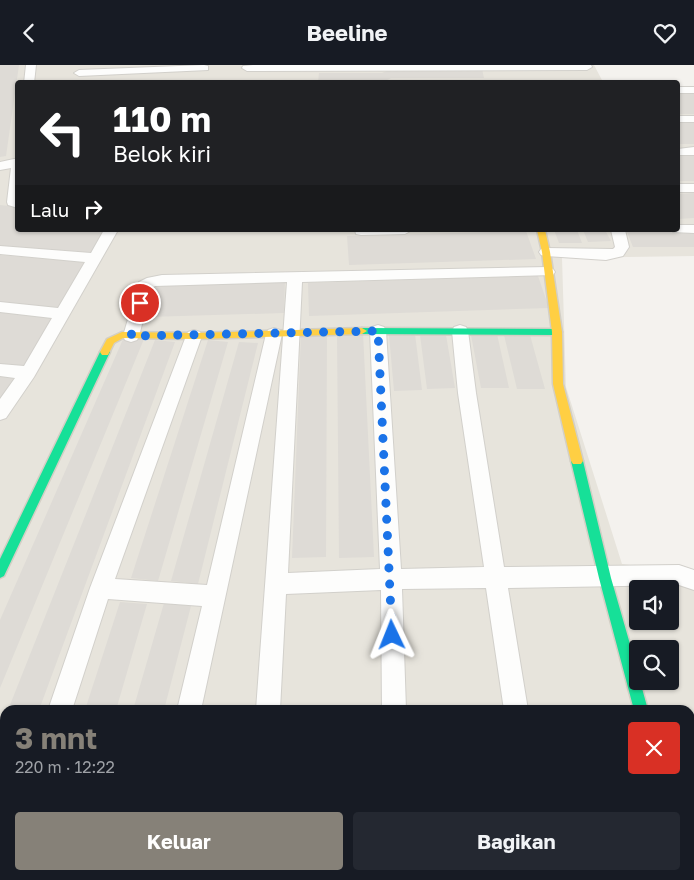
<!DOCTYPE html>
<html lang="id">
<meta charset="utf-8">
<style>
:root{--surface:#171b24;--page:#242831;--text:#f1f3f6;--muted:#9ea1a6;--accent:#868178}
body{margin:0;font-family:"Golos Text",sans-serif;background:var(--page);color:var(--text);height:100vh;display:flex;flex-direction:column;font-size:19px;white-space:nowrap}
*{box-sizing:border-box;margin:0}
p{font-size:16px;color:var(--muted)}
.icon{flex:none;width:28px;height:28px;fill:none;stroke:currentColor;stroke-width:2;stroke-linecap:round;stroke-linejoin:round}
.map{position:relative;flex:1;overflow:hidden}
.side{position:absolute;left:0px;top:640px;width:695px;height:175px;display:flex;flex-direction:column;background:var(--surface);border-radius:15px 15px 0 0;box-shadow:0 1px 4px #0004}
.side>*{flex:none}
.guide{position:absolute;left:15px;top:15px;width:665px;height:152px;border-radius:5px;box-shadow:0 1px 4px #0004;background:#202124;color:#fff;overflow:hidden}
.controls{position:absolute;left:629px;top:515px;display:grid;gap:10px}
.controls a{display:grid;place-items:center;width:50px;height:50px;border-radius:5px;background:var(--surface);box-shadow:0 1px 4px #0004;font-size:25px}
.pin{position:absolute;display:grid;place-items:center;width:42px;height:42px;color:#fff;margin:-21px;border:2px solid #fff;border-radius:50%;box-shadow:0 1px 5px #0007}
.me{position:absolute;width:55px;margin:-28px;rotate:358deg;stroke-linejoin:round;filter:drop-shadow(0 0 4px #0008)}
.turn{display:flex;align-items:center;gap:18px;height:105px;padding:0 15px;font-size:22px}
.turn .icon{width:65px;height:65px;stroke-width:2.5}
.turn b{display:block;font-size:35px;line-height:42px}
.then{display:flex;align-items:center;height:48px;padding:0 15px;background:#0003;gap:10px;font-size:19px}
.round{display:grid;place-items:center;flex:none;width:52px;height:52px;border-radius:5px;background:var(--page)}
.overview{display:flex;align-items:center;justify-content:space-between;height:85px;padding:0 15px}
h1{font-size:30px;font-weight:700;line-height:38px;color:var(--accent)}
.action{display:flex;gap:10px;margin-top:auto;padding:10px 15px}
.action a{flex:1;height:58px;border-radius:5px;background:var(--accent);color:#fff;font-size:20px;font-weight:700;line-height:58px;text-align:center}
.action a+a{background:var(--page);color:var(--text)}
header{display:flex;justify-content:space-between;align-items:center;height:65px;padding:0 15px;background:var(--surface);font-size:22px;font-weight:700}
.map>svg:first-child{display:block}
.residential{fill:#e7e4dc;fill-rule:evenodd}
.building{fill:#dedbd6}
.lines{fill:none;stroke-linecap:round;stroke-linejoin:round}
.street-casing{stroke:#d2d0cb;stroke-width:2}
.fast-casing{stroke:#d3cfc5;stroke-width:3}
.slow-casing{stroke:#d3cfc5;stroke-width:3}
.street{fill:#fdfdfc;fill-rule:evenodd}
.fast{fill:#16e098;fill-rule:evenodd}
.slow{fill:#ffcf43;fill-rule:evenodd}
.route{stroke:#1a73e8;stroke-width:9;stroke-dasharray:0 16.2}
</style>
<header><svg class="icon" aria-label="back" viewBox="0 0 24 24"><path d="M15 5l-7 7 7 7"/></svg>Beeline<svg class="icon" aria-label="heart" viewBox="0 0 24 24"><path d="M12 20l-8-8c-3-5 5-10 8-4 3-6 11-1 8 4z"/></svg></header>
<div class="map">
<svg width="694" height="815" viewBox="0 0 694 815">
<rect width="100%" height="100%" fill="#f4f2ee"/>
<!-- residential -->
<path class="residential" d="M0,0H594L603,17L18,18V165H678V24H694V191L562,193L566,322L622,499L694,508V815H0ZM638,524H670V556H638ZM638,584H670V616H638ZM5,645H690V810H5Z"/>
<!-- building -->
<path class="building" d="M0,0H19L6,91L0,92Z
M391,4H482L484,13H391L382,18L318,17L319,8H382Z
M678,29H694V49H678Z
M678,57H694V79H678Z
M678,90H694V116H678Z
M694,128V153L678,154V129Z
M0,140L18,142V165H105L90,189L0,181Z
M554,165H577L582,178H559Z
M583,165H605L611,176L588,177Z
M526,166L536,194L349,200L347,171Z
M627,167H694V182H633Z
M0,190L91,198L63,243L0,237Z
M538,211L549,243L309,251L308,218Z
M285,215L284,248L147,252L154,220Z
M0,244L58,250L25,303L0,300Z
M327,268L326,492L292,493L301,269Z
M363,268L374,492L339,493L337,269Z
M415,269L422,325L394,326L389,270Z
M497,269L509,323H481L471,270Z
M420,270H446L455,323L427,324Z
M504,270H530L545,324H517Z
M124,272L144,274L0,623V555Z
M155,275L175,277L39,645H8Z
M208,275L228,277L158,516L131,513Z
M239,277L258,278L198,519L171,516Z
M0,308L20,311L0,343Z
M120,537L147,539L116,645H85Z
M164,538L191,541L164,645H133Z
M5,652V736L0,749V664Z
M31,810H67L65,815H29Z
M87,810H122L121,815H85Z"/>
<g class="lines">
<defs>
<path id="street" d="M26,0H36L34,18H24Z
M204,0L208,1V5L79,11L74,8L79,5Z
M253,0H591L592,2L587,5L247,6L242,3L243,1Z
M678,22H694V28H678Z
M678,51H694V57H678Z
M694,82V90H678V84Z
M14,94H18V143L8,140L7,137L11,103L0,105V97Z
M678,119H694V127H678Z
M678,160H694V168L673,167L672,165H678Z
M104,165H118L34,312L6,353L0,355V334L15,313L0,311V299L24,301L52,253L0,247V237L58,243L85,197L0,189V181L91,188Z
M355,165H412L405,169L361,170L356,169Z
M611,165H625L629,182L623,191L606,195L546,191L541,190L539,187L541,184L546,183L613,184L615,182Z
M548,202L553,204L555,207L553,210L302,217L288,508L380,504L370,266L372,262L378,260L384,262L386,266L401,504L484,502L458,328L452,266L454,262L460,260L466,262L468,266L476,328L504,502L679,500L694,505V525L679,520L508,523L528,645H504L486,523L402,524L406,645H382L381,525L286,529L280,645H256L287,217L155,221L151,224L139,271L137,275L131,277L125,275L123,271L139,217L147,213L162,210Z
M274,263L280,265L282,269L201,645H177L202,541L108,534L72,645H48L90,523L186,271L188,267L194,265L200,267L202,271L115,514L207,520L266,269L268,265Z
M5,794V810H18L17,815H0V796Z
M690,798L694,800V815H673L672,810H690Z
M138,810H166L165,815H137Z
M242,810H270V815H242Z
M385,810H413V815H385Z
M527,810H555L556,815H528Z"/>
<path id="fast" d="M362,263L557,264L562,267L557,270L362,269L357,266Z
M105,283L110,287L4,511L0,513V494L100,287Z
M577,391L581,393L583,396L611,513L638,607V616H640L648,645H634L599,513L571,396L573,393Z"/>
<path id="slow" d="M537,165H545L550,187L562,267L563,319L583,396L581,399H573L571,396L553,319L552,267L542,187Z
M362,263L367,266L362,269L194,274L123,273L114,278L108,290H102L100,287L107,274L122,267L194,268Z"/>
</defs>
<!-- street casing -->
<use href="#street" class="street-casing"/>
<!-- fast casing -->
<use href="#fast" class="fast-casing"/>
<!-- slow casing -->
<use href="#slow" class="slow-casing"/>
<!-- street -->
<use href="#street" class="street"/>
<!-- fast -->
<use href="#fast" class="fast"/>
<!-- slow -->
<use href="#slow" class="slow"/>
</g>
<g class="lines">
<!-- route -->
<path class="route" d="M140,238L131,271L378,266L392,570"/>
</g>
</svg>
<div class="controls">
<a><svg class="icon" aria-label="sound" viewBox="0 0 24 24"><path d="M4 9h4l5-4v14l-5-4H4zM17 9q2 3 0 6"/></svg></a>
<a><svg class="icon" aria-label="search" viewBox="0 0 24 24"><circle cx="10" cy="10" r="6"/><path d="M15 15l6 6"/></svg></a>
</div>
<div class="pin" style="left:140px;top:238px;background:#d93025"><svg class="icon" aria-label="arrive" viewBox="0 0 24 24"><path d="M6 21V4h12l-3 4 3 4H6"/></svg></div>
<svg class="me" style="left:392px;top:570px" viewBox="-20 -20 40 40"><path d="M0-17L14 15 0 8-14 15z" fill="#1a73e8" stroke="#fff" stroke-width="4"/></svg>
<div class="guide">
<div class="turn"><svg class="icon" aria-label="left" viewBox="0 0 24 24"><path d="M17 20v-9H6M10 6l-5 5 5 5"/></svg><div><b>110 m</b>Belok kiri</div></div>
<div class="then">Lalu<svg class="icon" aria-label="right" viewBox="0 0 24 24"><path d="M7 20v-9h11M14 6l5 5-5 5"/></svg></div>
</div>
<section class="side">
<div class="overview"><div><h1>3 mnt</h1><p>220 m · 12:22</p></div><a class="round" style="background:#d93025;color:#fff"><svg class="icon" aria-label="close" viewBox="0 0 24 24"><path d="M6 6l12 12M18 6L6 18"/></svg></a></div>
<div class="action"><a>Keluar</a><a>Bagikan</a></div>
</section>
</div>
